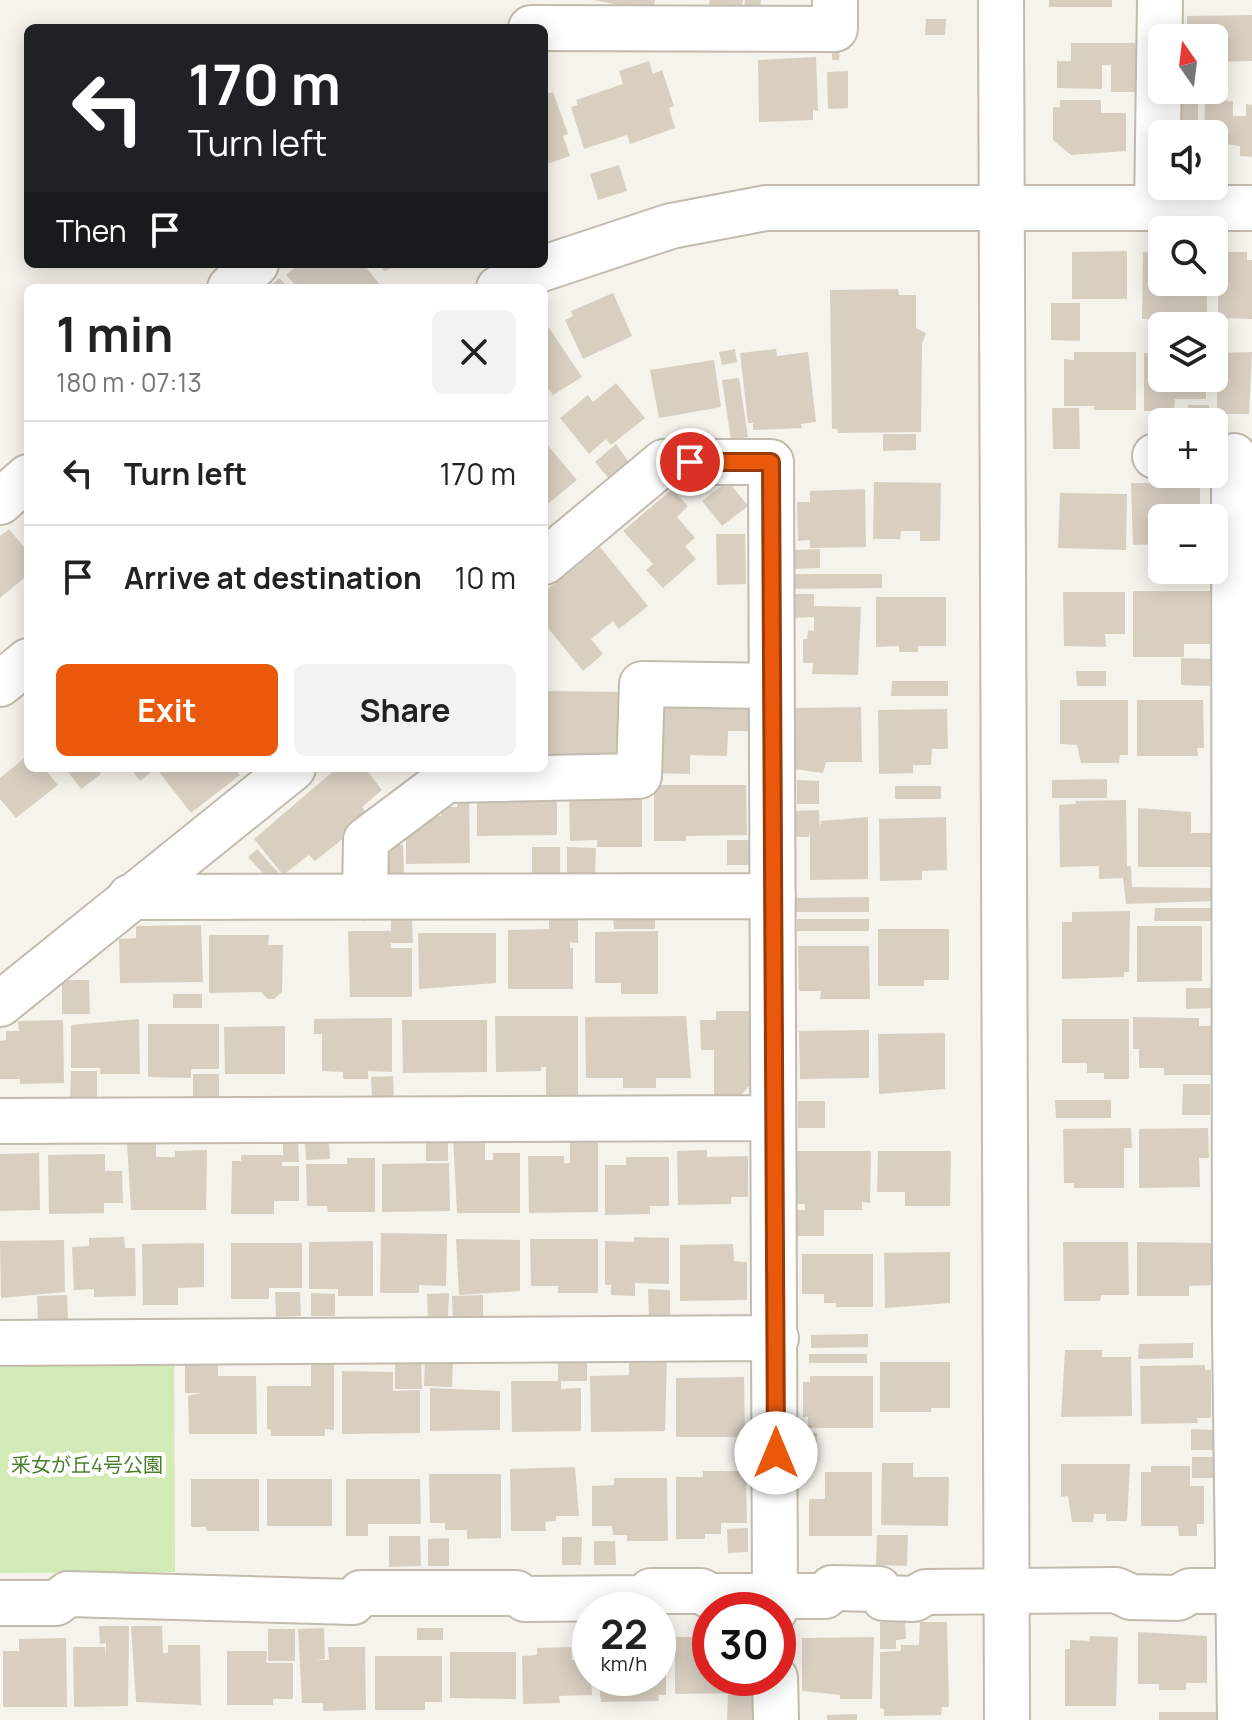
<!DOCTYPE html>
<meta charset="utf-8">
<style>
:root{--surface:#fff;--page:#f2f2f2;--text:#222;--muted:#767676;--line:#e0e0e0;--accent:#ea580c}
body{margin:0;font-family:Manrope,"Noto Sans JP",sans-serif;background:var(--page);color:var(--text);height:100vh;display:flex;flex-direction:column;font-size:30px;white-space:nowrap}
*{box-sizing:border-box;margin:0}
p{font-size:26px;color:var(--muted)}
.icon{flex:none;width:44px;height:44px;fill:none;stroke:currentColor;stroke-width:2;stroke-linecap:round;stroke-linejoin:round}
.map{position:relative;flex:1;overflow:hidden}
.side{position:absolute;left:24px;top:284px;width:524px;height:488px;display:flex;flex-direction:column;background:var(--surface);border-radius:12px;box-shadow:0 4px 20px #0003}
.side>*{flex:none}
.top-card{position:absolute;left:24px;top:24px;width:524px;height:244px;border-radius:12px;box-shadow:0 4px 20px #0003;background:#202124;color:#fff;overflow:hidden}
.needle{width:52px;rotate:346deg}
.controls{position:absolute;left:1148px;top:24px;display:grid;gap:16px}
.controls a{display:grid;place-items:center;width:80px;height:80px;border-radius:12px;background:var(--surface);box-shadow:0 4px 20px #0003;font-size:40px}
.speed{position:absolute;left:572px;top:1592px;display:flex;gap:16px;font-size:40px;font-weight:700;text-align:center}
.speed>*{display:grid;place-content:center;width:104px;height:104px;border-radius:50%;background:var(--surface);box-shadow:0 4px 20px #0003;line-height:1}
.speed small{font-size:20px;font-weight:400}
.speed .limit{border:12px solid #d22;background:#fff;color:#111}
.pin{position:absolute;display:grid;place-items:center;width:68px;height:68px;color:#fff;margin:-34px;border:4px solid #fff;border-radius:50%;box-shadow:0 2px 8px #0007}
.me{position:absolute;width:88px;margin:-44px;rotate:0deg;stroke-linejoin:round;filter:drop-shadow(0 0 6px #0008)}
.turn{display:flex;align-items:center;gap:28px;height:168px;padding:0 32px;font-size:36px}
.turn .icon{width:104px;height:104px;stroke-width:2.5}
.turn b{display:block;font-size:56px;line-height:68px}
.then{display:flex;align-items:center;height:76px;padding:0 32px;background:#0003;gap:16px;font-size:30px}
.round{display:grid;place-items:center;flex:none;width:84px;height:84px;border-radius:12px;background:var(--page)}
.head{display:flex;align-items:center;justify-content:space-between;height:136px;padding:0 32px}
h1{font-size:48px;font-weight:700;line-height:60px}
.cta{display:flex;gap:16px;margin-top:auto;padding:16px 32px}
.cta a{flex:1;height:92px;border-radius:12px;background:var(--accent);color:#fff;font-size:32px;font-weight:700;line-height:92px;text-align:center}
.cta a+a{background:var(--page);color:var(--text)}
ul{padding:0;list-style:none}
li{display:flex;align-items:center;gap:24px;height:104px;padding:0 32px;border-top:2px solid var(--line)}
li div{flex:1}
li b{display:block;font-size:30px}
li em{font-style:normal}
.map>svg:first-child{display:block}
.green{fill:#d2eab5}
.building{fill:#d8cfc1}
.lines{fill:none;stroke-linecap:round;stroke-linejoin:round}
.minor-casing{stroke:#c2bbae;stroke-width:48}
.minor{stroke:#fff;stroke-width:44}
.route-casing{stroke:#983908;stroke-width:20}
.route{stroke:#ea580c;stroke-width:14}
.labels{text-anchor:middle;stroke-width:8;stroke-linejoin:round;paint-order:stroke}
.park-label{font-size:20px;fill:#4a7f2a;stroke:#fff}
</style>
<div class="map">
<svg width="1252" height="1720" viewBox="0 0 1252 1720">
<rect width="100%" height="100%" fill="#f6f3ec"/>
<!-- green -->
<path class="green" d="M174,1356L175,1572L0,1573V1358Z"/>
<!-- building -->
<path class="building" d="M594,0H655L653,12Z
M710,0H743L741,9L709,4Z
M745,0H761L760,10L744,9Z
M1049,0H1112V7H1049Z
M1252,15V61L1214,62V38H1187V16Z
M926,19H946L945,35H925Z
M1071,43H1135L1139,92H1111V65H1102V89L1057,88V61H1071Z
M832,49H840L839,60H832Z
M816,57L818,111L813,110V120L759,122L758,60Z
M649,61L653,74L662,70L674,106L669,108L675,128L630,144L627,135L584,149L571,107L578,105L576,100L623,84L619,71Z
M848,71V108L828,109L827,72Z
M1179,90H1198V134H1179Z
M553,92L568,134L563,136L570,156L544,165V95Z
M1060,100H1101V113H1126V151L1071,155L1053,140V107H1060Z
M1205,100L1233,101V116H1246V104L1252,105V157L1240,156V146L1214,142V134H1204Z
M619,165L627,191L598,200L590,174Z
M1127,251V299H1072V252Z
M1143,252L1162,253V282H1207V312H1194V320L1142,319Z
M1214,252H1247V260H1252V319L1218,318V295L1213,296Z
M299,264H372L367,269L383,288H298L286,275Z
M379,264H403L384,271Z
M279,278L289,288H268Z
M898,289L899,295H916V328L926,333L922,344L921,432L838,433L837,429H832L830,290Z
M613,293L632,336L583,359L565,320L573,316L571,311Z
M1051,303H1080V341L1051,340Z
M549,328L582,377L553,395L549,389L544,393V331Z
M735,349L737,362L722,365L719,352Z
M776,349L777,356L808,352L816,422L801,424L802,428L753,430V423H748L740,353Z
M1074,352H1136V410H1094V406H1064V359L1074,360Z
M1252,352L1249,414H1217V353Z
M1144,353H1162V378H1206V399H1175L1174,411H1144Z
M714,360L721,407L659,418L650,370Z
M739,378L748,437L731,440L722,380Z
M616,383L645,418L611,445L606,439L589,454L560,418L588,395L593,402Z
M1188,405H1209V422H1188Z
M1052,408H1079L1080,449H1053Z
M883,434H916V450L883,451Z
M544,441L577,480L544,507Z
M616,444L629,462L609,479L595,462Z
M728,481L748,506L722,526L702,501Z
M874,482L941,483L940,541H920V531H901L900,539H873Z
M1131,483H1200V518H1162V544L1133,545Z
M672,489L688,506L677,517L695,538L685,546L696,559L663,588L646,570L653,564L623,531Z
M865,489L866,547L810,548V540L798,541L797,502H810V491Z
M1060,493L1127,494L1126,550L1058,548Z
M9,529L28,552V575L0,598V536Z
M716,534H745L746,584L717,585Z
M600,547L648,606L619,629L613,621L591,639L603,654L583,671L544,623V592Z
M820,549V568L794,569L793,550Z
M793,574H882V588L793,589Z
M1133,591H1210V644H1184V657H1133Z
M1063,592H1125V634H1105L1106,647L1064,646Z
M791,594H814V606L861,607L858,675L812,674L813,663H803V639H807L808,630L814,631V617L791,618Z
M876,597H946V646H918V652H899V646L876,647Z
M1181,658L1211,659L1210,686L1181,685Z
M1076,671H1106V686H1077Z
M892,681H948V696H891Z
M548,691L626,692L625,757L548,756Z
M751,694L750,731H728L727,756L690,755V774L651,773L652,699Z
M1060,700H1128V755H1120L1119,763H1081L1077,745L1060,744Z
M1137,700H1203L1204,748H1197L1198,756H1137Z
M861,707L862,762H826L823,773L793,769V708Z
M947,709L948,749H932L931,765H913V773L879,774L878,710Z
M28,755V768H44L58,785L16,818L0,799V778Z
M65,768H96L101,774L81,789Z
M130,768H152L154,770L140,781Z
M156,768H234L240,775L191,813Z
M337,768H365L382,790L362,807L370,817L315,861L309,855L283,875L254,839Z
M1107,779V798H1052V780Z
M797,780L819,781V804H797Z
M654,785H746L747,835L686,836V841H654Z
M895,786H941V799H895Z
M477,791L557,796V835L477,836Z
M642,793V847H597V840L570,841L569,794Z
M457,795H469L470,863L406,864V824L421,816H441L442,807H457Z
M1126,800L1127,866H1131L1132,887L1214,888V901L1126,904L1123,878L1099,879V866L1060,867L1059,805L1076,804L1075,801Z
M1138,808L1191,812V833H1211V867H1138Z
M819,810L820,830L821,821L868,817V879L810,880V832L809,837H795L794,811Z
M946,817L947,870L922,871V880L880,881L879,819Z
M727,840H749V865H727Z
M403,845L404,875L381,876L380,846Z
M532,847H560V875H532Z
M567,847L596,848L595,875H567Z
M257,849L278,872L269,880L248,857Z
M869,897V912H796V898Z
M1155,908H1214V921H1154Z
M1130,911L1129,972H1124V977L1062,979V922H1072V912Z
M613,916H655V929H614Z
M549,917H578V943L570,942V948H573V989H508V930L549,929Z
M412,919L413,943H391V948H412V997H350L348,931H391V920Z
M797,919H869V931H797Z
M201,925L203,982L120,983L119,939L136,938V926Z
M1137,926H1202V981L1137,982Z
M878,929H949V980H924V986H878Z
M658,931V994H621V983H595V932Z
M418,933H496V983L419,989Z
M209,935H269L268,945H283L282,992L274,999H268L261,992L209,993Z
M798,946H869L870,999H820L821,991H799Z
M62,980H89L90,1014H62Z
M1186,988H1215L1216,1008L1186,1009Z
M173,994H202V1008H173Z
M716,1011H752V1083L740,1096H714V1050H701L700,1020H716Z
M495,1016H578V1095H546V1067H541V1071L496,1072Z
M686,1016L691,1078H656V1088H623V1078H586L585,1017Z
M1133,1017L1199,1018V1026H1212L1211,1075H1164V1068H1139V1049H1133Z
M392,1018V1072L368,1071V1079H343V1072L322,1071V1034H314V1019Z
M139,1019L140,1074H100V1068H71V1025Z
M1062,1019H1129V1079H1104V1073H1087V1063H1062Z
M63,1020L64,1083L20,1084V1079H0V1041L6,1040V1031H19L18,1021Z
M402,1020H487V1072L403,1073Z
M148,1024H219V1069H191V1078L148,1077Z
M285,1026V1074H225L224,1027Z
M869,1030V1078L800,1079L799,1031Z
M945,1033V1089L879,1094L878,1034Z
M71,1071H97V1099H70Z
M193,1074H219V1098H193Z
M393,1076L394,1098L372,1099L371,1077Z
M1183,1084H1210V1115H1182Z
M1055,1100H1111V1118H1056Z
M798,1101H825V1128H798Z
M1131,1128L1132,1148H1124V1188H1074V1183H1064L1063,1129Z
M1208,1128L1209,1158H1199L1200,1187L1139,1188V1129Z
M485,1137V1160H493V1153H520V1213H457L453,1138Z
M426,1139H448V1161H426Z
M570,1139H598V1212L529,1213L528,1156H564V1163H570Z
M283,1140H298L299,1162H282V1166H299V1201H274V1214H231L232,1161H241V1155H283Z
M156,1141V1157H175V1151L207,1150L206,1210H131L127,1142Z
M305,1142H329L330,1159L306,1160Z
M707,1150V1157L748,1156V1197H731V1204L678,1205L677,1151Z
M797,1151H871L870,1203L862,1202V1210H824V1236H797V1210H805V1204H797Z
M878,1151H951L950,1206H905V1192H877Z
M39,1153L40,1210L0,1211V1154Z
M105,1154V1171H122L123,1203H104V1213L49,1214L48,1155Z
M626,1157H669V1206H650V1214L605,1215V1165H626Z
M347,1158H375V1212H328L327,1206H307L306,1164H347Z
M449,1163L450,1211L382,1212V1164Z
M381,1233L447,1234L446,1286L419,1285V1293H380Z
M124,1237L125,1248H135L136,1296L94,1297V1289L74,1290L72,1247L89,1246V1238Z
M634,1237L669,1238V1284L635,1283V1296L611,1295V1285H605V1241L634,1242Z
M456,1239L520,1240V1291L459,1295Z
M530,1239H598V1293H558V1286H531Z
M64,1240L65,1292L1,1298L0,1241Z
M373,1241V1296H338V1289H309V1242Z
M1063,1242H1128L1129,1295H1101L1100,1301H1064Z
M1137,1242L1212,1243V1285L1189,1286V1296H1137Z
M204,1243V1287L178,1288V1305H143L142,1244Z
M231,1243H302V1288H269V1299H231Z
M733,1244L734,1261L747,1262V1300L680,1301V1245Z
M950,1252V1303L885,1308L884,1253Z
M802,1254H873V1307H836V1303H824V1294H802Z
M648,1289L670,1290V1317L649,1318Z
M275,1292H300L301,1316L276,1317Z
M311,1293L335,1294V1316H311Z
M449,1293L448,1316L428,1317L427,1294Z
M67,1295L68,1320H38L37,1296Z
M483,1295V1320L453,1321L452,1296Z
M868,1334V1347L811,1348V1335Z
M1193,1343V1358L1138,1359L1139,1344Z
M1065,1350H1102V1357H1131L1132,1416L1061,1417Z
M809,1354H867V1363H809Z
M558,1357H587V1381H561V1389L581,1388V1431L512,1432L511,1381H558Z
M629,1357H667L665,1431L591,1432L590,1376L629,1375Z
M395,1359H421L422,1389H395Z
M425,1359L453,1360L452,1387L424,1386Z
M311,1361H334V1430L325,1429V1436H271V1430L267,1429V1386H311Z
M185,1362H218V1376H256L257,1434H189L188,1396L201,1393H185Z
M880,1362H950V1408H931V1412H880Z
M1205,1365V1370H1211V1418H1197L1198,1423L1141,1424L1140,1366Z
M342,1371L393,1372V1391L420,1390V1433L342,1434Z
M810,1376H873V1428H808V1417H803V1382H810Z
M744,1377L745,1437H676V1378Z
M430,1388L500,1391V1430L430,1431Z
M1191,1429L1218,1430L1217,1450H1191Z
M802,1433H817L816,1454H801Z
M1192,1457H1217V1478H1192Z
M882,1463H913V1477H949L948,1526L881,1525Z
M1061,1464H1130L1127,1521H1106V1514H1094L1093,1522H1072L1068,1496L1061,1497Z
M1151,1466H1190V1486H1204V1524H1197V1536H1179L1178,1526H1141V1472H1151Z
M575,1467L579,1516H556V1521L545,1522L546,1531H511L510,1469Z
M703,1471H746L747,1523H721V1534H705V1539H676V1477H703Z
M825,1472H872V1536H809V1499H825Z
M429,1474H501V1538L467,1539V1530H445V1523H430Z
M614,1478H667L668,1541H627V1535H613L612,1526H592V1486L614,1485Z
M191,1479H259V1531H207L206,1527H191Z
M267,1479H332V1526H267Z
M346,1479H420L421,1524H368V1536H346Z
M748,1528V1552L728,1553L727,1529Z
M877,1535H908L907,1566L876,1565Z
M389,1536H420L421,1566L389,1567Z
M562,1537H582L581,1565H562Z
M449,1538V1566H428V1539Z
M594,1541H615L616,1565H594Z
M880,1622H905L906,1639L896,1640V1649H880Z
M920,1622H947L949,1707H942L941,1715L884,1716V1709L880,1708V1652L901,1651V1645H919Z
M99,1626H129L128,1706L74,1707L73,1647H105L106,1656V1643L100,1644Z
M131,1626H162L163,1653H168V1645H200L201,1705L136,1702Z
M324,1628L325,1659L316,1660H329L328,1647H365L366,1710L323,1711V1703H302L298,1629Z
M417,1628H443V1640H417Z
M268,1629H295V1661H268Z
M1138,1632L1207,1636V1683H1186V1690H1159V1684H1138Z
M1090,1636L1118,1637L1116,1706H1065V1649H1070V1640L1089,1641Z
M675,1637H710V1678H741V1693L675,1694Z
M874,1637L872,1699H840V1695L802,1691V1638Z
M66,1638L67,1707H3V1651H19V1639Z
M571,1647L572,1660H590L592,1695L559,1696L560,1703L523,1704L522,1656L537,1655V1648Z
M658,1648H666V1695H658L659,1701L601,1702L598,1678H658Z
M227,1651H267L266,1663H293V1699H273V1705H227Z
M450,1652H516V1699L450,1698Z
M375,1656H442V1702H425V1710H375Z
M728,1695H756L755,1720H727Z
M1159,1712H1219V1720H1159Z
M857,1714V1720H827V1715Z"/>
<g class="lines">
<defs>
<path id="minor" d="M1001,0L1007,1720
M531,28L835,29V0
M1157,209L1160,0
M230,288L256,264
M499,288L526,274L671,226L766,208H1252
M1155,456H1162
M1234,456L1235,1330L1240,1720
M0,502L28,477
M544,562L664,462H771L775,1610
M0,684L28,661
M130,897L773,896
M365,897L366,840L446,780L639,776L642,684L772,686
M0,1004L293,768
M0,1121L773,1118
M0,1343L776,1338
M0,1603H56L68,1594L353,1602L361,1593H516L525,1599L646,1598L651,1591H701L710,1596H825L832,1588L879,1589L884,1598L914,1599L926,1592L1116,1590L1131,1597L1178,1598L1190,1591H1252
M775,1678L776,1720"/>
</defs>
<!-- minor casing -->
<use href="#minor" class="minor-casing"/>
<!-- minor -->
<use href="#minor" class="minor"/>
</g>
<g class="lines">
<defs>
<path id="route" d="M690,462H771L776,1453"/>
</defs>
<!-- route casing -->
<use href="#route" class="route-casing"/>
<!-- route -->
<use href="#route" class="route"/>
</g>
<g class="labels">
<!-- park labels -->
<g class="park-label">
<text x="87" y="1472">釆女が丘4号公園</text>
</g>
</g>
</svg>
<div class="controls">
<a><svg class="needle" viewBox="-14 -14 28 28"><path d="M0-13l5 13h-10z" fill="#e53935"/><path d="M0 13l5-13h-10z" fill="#767676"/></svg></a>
<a><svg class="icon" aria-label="sound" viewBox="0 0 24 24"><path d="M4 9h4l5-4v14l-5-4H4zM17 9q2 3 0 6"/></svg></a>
<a><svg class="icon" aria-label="search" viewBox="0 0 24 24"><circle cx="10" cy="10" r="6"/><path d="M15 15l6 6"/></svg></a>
<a><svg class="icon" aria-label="layers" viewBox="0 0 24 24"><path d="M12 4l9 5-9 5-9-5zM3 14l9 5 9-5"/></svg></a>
<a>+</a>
<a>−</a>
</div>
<div class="speed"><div>22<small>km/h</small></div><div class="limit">30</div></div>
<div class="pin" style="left:690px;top:462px;background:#d93025"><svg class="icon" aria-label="arrive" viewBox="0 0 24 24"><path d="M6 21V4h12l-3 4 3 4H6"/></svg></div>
<svg class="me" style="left:776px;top:1453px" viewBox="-20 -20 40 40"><circle r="19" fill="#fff"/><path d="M0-13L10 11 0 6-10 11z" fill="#ea580c"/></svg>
<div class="top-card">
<div class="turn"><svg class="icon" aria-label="left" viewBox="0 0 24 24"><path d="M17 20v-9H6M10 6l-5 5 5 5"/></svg><div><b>170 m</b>Turn left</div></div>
<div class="then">Then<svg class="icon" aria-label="arrive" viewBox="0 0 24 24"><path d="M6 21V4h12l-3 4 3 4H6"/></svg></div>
</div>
<section class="side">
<div class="head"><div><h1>1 min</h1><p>180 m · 07:13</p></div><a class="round"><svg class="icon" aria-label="close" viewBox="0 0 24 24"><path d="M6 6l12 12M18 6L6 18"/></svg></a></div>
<ul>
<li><svg class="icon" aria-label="left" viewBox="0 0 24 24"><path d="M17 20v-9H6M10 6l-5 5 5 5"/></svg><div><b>Turn left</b></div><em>170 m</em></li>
<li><svg class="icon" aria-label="arrive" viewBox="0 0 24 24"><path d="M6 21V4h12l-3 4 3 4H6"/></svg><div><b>Arrive at destination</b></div><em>10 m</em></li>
</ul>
<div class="cta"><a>Exit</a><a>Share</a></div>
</section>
</div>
